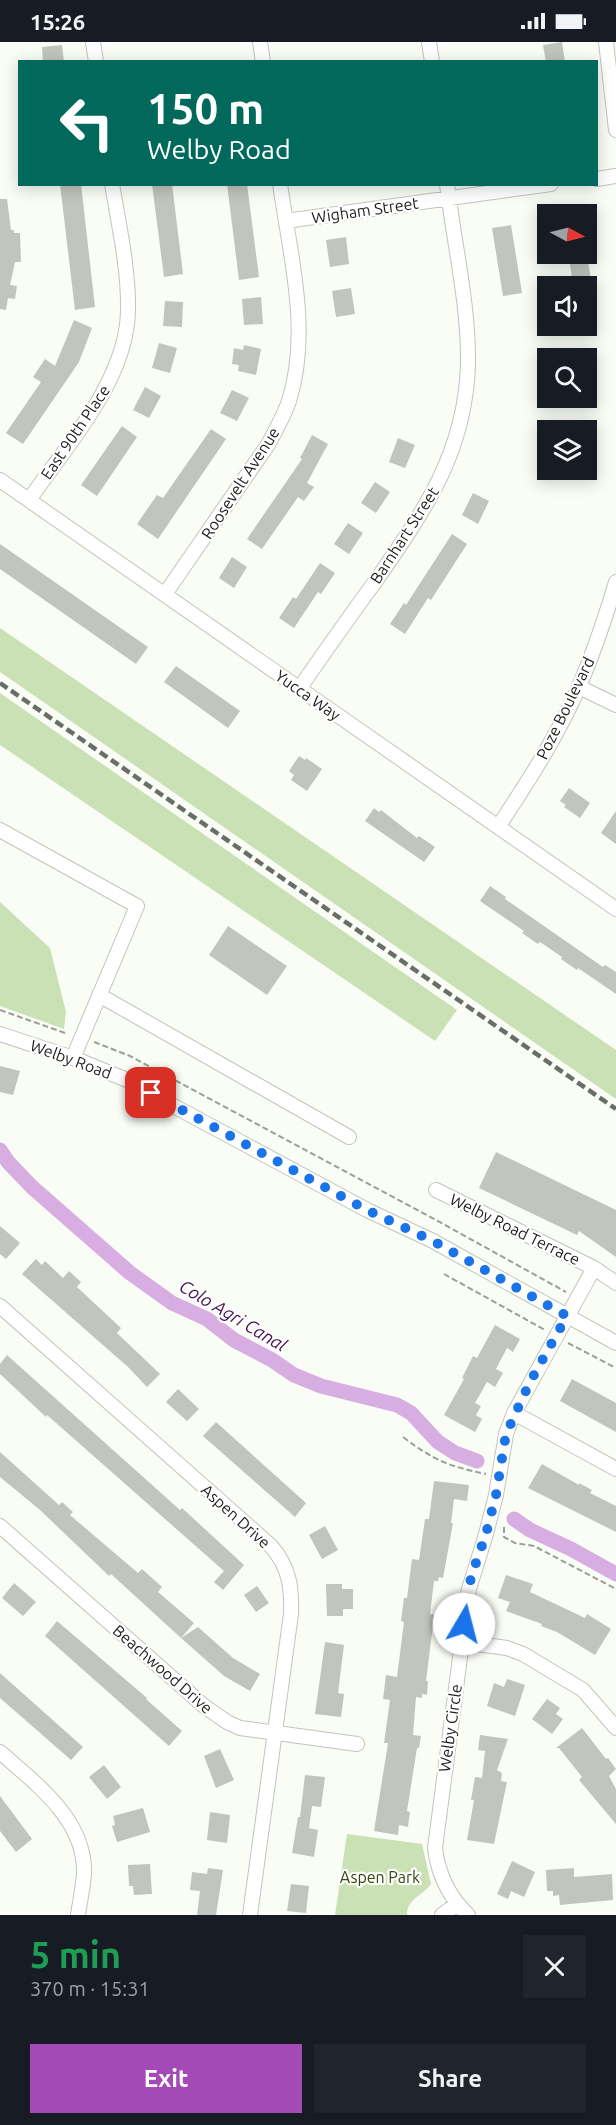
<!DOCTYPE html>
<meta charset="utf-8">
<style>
:root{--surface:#171b24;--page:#20242c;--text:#f1f3f6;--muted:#9ea1a6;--accent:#a34ab6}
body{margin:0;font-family:Ubuntu,sans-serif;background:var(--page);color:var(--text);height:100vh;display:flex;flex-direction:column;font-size:22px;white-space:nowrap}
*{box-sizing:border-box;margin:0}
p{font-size:20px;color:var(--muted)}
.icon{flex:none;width:33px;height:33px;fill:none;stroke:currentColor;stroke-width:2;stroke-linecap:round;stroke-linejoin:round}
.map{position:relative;height:1873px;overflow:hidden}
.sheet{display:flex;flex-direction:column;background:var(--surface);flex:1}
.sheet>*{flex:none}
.banner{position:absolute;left:18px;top:18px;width:580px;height:126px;border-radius:0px;box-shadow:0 3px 15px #0003;background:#00695c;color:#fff;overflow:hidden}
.needle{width:39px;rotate:97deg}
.fabs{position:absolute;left:537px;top:162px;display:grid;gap:12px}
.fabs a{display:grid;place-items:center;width:60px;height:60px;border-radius:0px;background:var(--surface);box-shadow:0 3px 15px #0003;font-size:30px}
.pin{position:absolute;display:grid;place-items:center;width:51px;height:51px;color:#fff;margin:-26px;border-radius:12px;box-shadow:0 3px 9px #0006}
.me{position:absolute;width:66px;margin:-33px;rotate:8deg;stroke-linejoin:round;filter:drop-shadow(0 0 4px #0008)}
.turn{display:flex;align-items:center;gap:21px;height:126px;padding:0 30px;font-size:27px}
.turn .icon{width:78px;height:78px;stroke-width:2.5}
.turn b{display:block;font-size:42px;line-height:51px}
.round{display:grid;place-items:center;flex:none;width:63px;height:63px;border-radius:0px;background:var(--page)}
.overview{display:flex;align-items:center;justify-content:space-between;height:102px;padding:0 30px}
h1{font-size:36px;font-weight:700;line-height:45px;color:#1e9e55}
.button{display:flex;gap:12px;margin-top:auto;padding:12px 30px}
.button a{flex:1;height:69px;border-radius:0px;background:var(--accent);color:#fff;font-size:24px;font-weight:700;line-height:69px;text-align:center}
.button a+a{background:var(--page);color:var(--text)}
.status{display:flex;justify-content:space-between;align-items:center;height:42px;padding:0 30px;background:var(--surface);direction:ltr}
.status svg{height:16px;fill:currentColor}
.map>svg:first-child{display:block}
.green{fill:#cae1b5}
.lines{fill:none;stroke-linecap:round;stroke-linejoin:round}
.canal{stroke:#d8ade1;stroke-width:15}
.building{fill:#c0c5bd}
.minor-casing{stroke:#c1c5bd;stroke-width:16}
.path{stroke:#9c9f99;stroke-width:2;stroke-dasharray:6 3;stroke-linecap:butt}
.minor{stroke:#fff;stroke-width:14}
.rail{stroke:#6b6d69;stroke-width:4.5;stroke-dasharray:9 4.5;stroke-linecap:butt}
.route{stroke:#1a73e8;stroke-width:10;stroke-dasharray:0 18}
.labels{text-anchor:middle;stroke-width:4.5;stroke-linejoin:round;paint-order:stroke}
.street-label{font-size:16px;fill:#1d1e1b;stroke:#fff}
.park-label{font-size:16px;fill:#304a0d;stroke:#fff}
.water-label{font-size:18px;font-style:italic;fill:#461351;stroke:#fff}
</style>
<div class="status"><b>15:26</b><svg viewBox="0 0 49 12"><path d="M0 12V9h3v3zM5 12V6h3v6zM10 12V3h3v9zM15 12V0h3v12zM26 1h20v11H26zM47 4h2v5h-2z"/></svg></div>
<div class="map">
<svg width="616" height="1873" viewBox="0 0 616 1873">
<rect width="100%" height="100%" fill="#f9fdf6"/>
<!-- green -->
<path class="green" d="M0,586L616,1008V1057L0,630Z
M0,651L457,968L435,999L0,703Z
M0,860L50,906L66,970L64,987L0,964Z
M347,1792L422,1802L431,1842C423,1854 407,1856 407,1873H335Z"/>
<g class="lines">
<!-- canal -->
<path class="canal" d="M0,1108L8,1120L32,1145L130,1231L172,1261L207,1277L234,1298L272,1318L294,1333L321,1344L397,1363L411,1371L438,1400L455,1411L477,1419
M514,1477L530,1488L571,1507L616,1532"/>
</g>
<!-- building -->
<path class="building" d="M562,0L565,20H546L543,3Z
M62,3L64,20H43L42,5Z
M60,142H81L95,265L75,268Z
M152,142H172L183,232L164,235Z
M227,142H247L259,235L239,238Z
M0,157H7L11,188H14V191H20L21,220H15L10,243L17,244L15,257L8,256L6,268L0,267Z
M511,183L522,251L503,254L492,186Z
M346,195L349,222L330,225L326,198Z
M588,219L592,244H573L570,222Z
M351,246L355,272L336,275L332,249Z
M261,255L263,282L244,283L242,257Z
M165,259L183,260L182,285L163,284Z
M74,278L92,286L79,320L23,402L6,391L41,340L33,335L45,317L55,324Z
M159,301L177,306L170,331L152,326Z
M244,303L261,307L256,333L238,329L239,323L232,322L234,306L243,308Z
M145,345L161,354L149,376L133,368Z
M232,348L249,356L237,379L220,371Z
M122,384L137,395L97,454L81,443Z
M211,387L226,397L158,497L137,482L157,453L163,456Z
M312,393L328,402L307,441L314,445L304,459L298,455L262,507L247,497L302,417L300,416Z
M398,396L415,403L405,426L389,420Z
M375,440L390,450L376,471L361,461Z
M473,451L489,459L478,482L462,473Z
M348,481L363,491L349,512L334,502Z
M452,492L467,502L431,558L428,556L405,592L390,582L404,561L406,563Z
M0,502L148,605L136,622L0,527Z
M232,515L247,525L234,546L219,536Z
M320,521L335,531L321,552L318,550L294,586L279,576L293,555L296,557Z
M176,624L240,669L228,686L164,640Z
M299,714L305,718L306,716L322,727L307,749L291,738L294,733L289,729Z
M569,746L590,761L580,776L564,765L566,763L560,759Z
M374,766L379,770L381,768L417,796L419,794L435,805L424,820L365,779Z
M616,769V802L601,791Z
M490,844L506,855L505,857L603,925L605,923L616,930V952L578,926L577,928L561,917L562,915L540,900L538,902L522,891L524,889L480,859Z
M228,884L287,924L267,953L209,913Z
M0,1024L20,1029L13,1053L0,1050Z
M496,1110L616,1168V1215L579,1189L577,1193L479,1146Z
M0,1184L20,1201L6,1217L0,1212Z
M36,1217L42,1223L45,1219L63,1236L69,1229L81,1240L77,1245L121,1286L117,1291L160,1332L147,1345L128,1325L22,1232Z
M495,1283L520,1297L513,1310L507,1306L496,1327L503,1331L495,1345L487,1340L475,1361L481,1364L476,1373L482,1377L475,1390L444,1373L464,1337L462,1336L473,1314L477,1316Z
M7,1313L180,1468L182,1466L244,1523L223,1548L214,1540L224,1529L47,1373L46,1375L0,1332V1322Z
M572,1337L616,1361V1390L560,1359Z
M178,1347L199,1367L187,1379L166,1360Z
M216,1380L306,1461L295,1475L203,1394Z
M0,1410L59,1463L62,1460L73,1470L70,1473L138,1531L142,1527L162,1545L158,1550L194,1581L181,1596L111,1532L109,1534L40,1468L0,1435Z
M542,1422L579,1443V1441L592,1448L590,1451L616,1464V1490L528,1446Z
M434,1439L469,1443L467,1459L454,1457L451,1481H453L443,1536L439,1535L438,1539H434L430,1572L437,1573L436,1584L433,1583L426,1639H428L427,1653L422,1652V1656L416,1655L413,1693L421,1694L419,1706H417L407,1769L410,1770L408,1785L399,1783L398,1793L374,1789L388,1701H384L390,1658L383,1657L386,1633L397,1635L404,1580L401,1579L404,1556H407L412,1517L419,1518L425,1477H429Z
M325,1484L338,1508L322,1517L309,1493Z
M506,1533L533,1542L530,1550L585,1576L587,1572L611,1587L595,1613L557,1590L541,1584L542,1582L506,1569L510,1560L498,1556Z
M14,1541L36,1560L23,1574L2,1556Z
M326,1542H342V1547H353V1567H343V1574H327Z
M257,1544L269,1561L256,1570L244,1553Z
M57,1579L147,1656L146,1657L182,1689L169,1704L45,1594Z
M198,1585L233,1616L260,1632L250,1649L224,1634L181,1596Z
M325,1600L344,1603L338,1651L344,1652L341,1675L315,1672Z
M0,1631L83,1705L71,1718L0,1656Z
M507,1637L525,1643L515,1674L487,1664L494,1641L504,1645Z
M547,1657L560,1666L556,1672L563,1677L552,1692L532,1677Z
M582,1686L606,1717L608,1716L616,1727L609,1734L616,1747V1782L579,1738L582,1735L559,1706H556Z
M480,1693L508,1697L497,1728L502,1731L501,1739L507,1740L494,1802L467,1798L474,1758H471L475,1735L482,1736L485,1709L478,1708Z
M220,1707L234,1738L216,1746L204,1714Z
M104,1723L121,1745L107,1757L89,1735Z
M305,1733L325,1735L321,1765L312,1764L309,1786L318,1788L314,1815L292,1811L298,1775H300Z
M0,1754L32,1797L16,1810L0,1789Z
M143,1766L150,1790L117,1800L112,1784L115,1783L113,1774Z
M210,1770L230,1773L227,1801L207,1798Z
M512,1819L535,1830L524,1855L511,1849L508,1857L497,1852Z
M150,1822L152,1852L134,1853L133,1844H129L128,1823Z
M208,1826L223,1828L216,1873H197L200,1849L190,1848L192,1830L207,1832Z
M574,1826V1835L612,1832L613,1858L560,1863L559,1853L553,1854V1849H547L546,1828Z
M291,1842L309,1844L306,1871L287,1869Z"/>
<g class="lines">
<defs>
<path id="minor" d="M93,0L96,20
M260,0L263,20
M429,0L432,20
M606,0L616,88
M597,137L616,134
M286,179L551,142
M0,438L616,867
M29,458C67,403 126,339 128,270C129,228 119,184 112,142
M165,552L269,401C276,387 284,374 289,359C311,289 290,213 280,142
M579,645L616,663
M299,647C324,611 349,575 375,540C424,469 465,412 468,323C469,263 454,202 447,142
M498,785C521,750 544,715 563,678C586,635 602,587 616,540
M0,788L137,864L73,1016
M99,953L349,1095
M0,992L73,1016L132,1040L170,1062L367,1168L433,1199L616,1301
M436,1148L594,1226L616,1241
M0,1264L271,1504C289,1525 292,1544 291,1572L250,1873
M514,1371L616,1427
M0,1484L204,1664L227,1680L240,1686L357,1702
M461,1600L507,1606L523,1612L583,1648L616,1686
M0,1710C36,1742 86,1778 84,1832C83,1845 80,1859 78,1873
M442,1873L457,1862
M468,1873C449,1855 438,1831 435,1806L469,1547L486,1492L496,1453L506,1392L514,1371L594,1226"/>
</defs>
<!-- minor casing -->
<use href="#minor" class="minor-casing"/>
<!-- path -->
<path class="path" d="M0,968L68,992
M94,1000L130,1014L436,1178L566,1250
M444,1232L545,1288
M568,1301L616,1326
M403,1395C435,1419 448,1424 486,1432
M504,1485V1495L515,1501L534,1504L616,1547"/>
<!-- minor -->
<use href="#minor" class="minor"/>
<!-- rail -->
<path class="rail" d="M0,641L616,1067"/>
</g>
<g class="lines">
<!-- route -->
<path class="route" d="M151,1051L367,1168L433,1199L567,1274L530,1340L506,1392L496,1453L486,1492L471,1535L464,1582"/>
</g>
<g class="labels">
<!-- street labels -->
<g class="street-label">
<text transform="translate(365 168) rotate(-8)" y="6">Wigham Street</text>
<text transform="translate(75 390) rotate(-56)" y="6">East 90th Place</text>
<text transform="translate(240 441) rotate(-57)" y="6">Roosevelt Avenue</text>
<text transform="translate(404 493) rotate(-57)" y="6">Barnhart Street</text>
<text transform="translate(308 653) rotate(35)" y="6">Yucca Way</text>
<text transform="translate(565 666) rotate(-64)" y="6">Poze Boulevard</text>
<text transform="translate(71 1017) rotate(20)" y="6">Welby Road</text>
<text transform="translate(515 1187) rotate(26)" y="6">Welby Road Terrace</text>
<text transform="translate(236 1474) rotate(42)" y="6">Aspen Drive</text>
<text transform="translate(163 1627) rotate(41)" y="6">Beachwood Drive</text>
<text transform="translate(450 1686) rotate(-82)" y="6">Welby Circle</text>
</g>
<!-- park labels -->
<g class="park-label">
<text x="380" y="1841">Aspen Park</text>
</g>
<!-- water labels -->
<g class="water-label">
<text transform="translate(233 1274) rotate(31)" y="6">Colo Agri Canal</text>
</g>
</g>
</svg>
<div class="fabs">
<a><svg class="needle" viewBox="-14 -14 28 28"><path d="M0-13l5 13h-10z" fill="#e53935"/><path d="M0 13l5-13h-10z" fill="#9ea1a6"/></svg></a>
<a><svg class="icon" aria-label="sound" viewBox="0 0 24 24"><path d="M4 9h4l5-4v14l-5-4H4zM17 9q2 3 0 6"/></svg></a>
<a><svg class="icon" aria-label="search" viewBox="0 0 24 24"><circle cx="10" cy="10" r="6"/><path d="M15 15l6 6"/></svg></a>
<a><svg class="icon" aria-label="layers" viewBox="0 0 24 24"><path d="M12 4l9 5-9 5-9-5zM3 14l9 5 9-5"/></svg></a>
</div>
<div class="pin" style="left:151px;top:1051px;background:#d93025"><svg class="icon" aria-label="arrive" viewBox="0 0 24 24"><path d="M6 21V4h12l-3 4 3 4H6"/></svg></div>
<svg class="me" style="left:464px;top:1582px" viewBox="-20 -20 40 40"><circle r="19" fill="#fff"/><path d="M0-13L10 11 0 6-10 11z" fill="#1a73e8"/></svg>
<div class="banner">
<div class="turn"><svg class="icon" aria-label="left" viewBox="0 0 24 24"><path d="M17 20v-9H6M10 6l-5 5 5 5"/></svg><div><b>150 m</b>Welby Road</div></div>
</div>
</div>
<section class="sheet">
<div class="overview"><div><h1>5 min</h1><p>370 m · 15:31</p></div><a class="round"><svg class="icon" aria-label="close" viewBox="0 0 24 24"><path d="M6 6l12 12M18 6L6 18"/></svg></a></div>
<div class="button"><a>Exit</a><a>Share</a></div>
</section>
